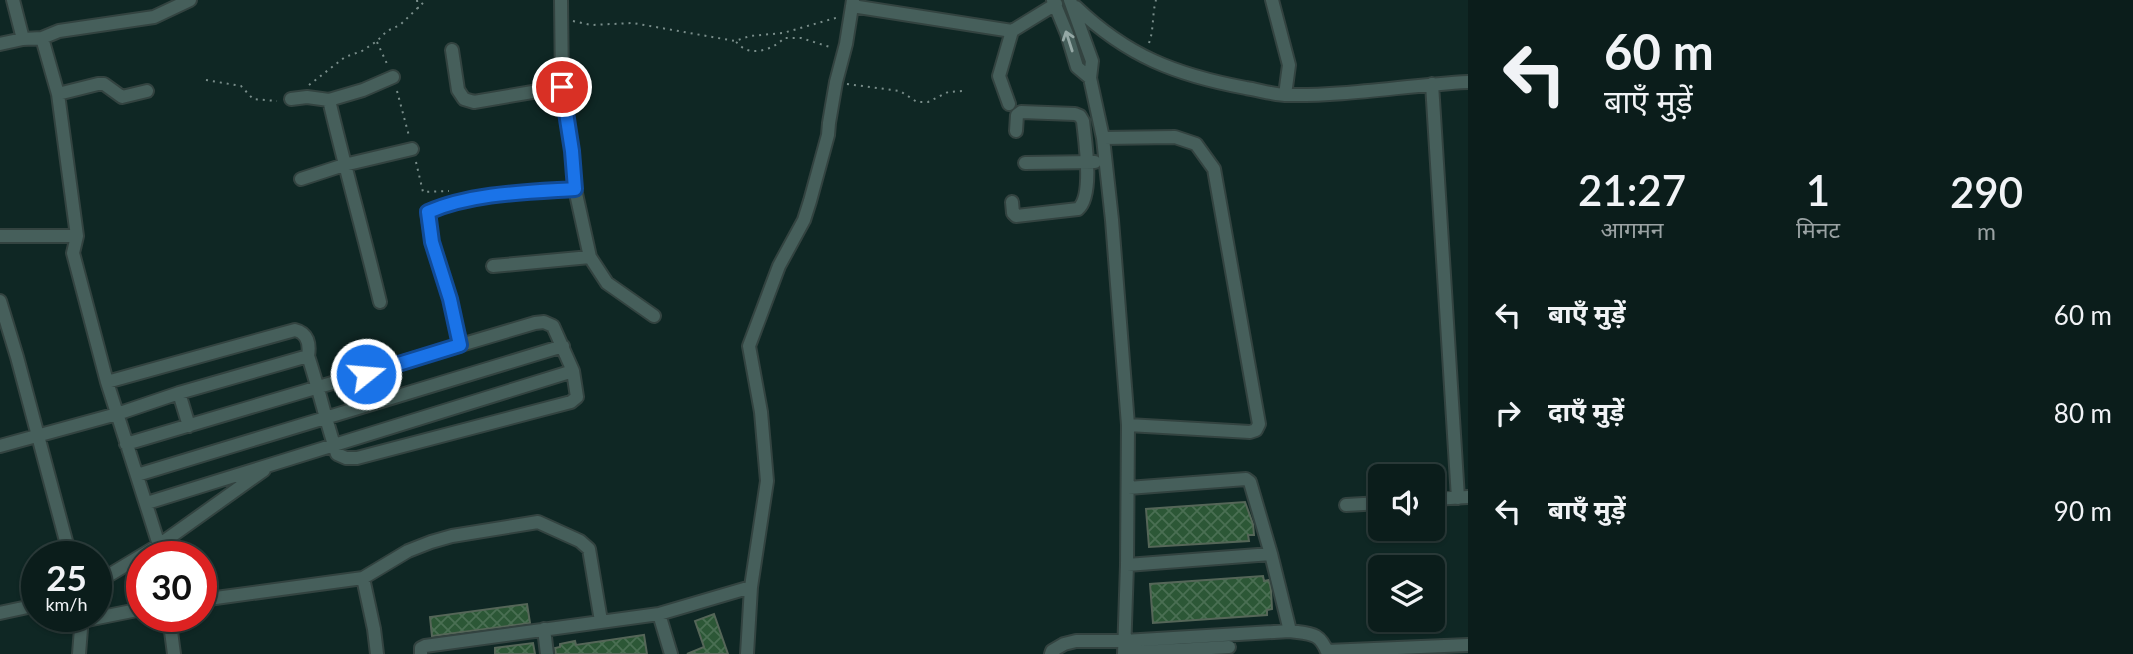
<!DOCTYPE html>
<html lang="hi">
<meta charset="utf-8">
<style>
:root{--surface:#0b1d1b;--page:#142624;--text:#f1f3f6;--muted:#9aa2a3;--line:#2b3b3a}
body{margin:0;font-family:Lato,"Noto Sans Devanagari",sans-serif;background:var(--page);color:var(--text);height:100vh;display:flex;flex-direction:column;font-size:26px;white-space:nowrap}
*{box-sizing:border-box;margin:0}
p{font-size:23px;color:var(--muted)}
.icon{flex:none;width:38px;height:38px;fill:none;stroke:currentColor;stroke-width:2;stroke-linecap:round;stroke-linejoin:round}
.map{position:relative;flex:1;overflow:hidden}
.details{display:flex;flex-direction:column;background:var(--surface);width:665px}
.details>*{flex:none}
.top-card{background:#0b1d1b;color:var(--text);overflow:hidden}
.tools{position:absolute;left:1368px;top:464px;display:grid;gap:14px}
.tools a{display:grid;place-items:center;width:77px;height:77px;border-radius:10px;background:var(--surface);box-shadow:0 2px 5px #0004,0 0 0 2px var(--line);font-size:35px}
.speed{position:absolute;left:21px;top:541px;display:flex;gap:14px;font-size:35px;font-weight:700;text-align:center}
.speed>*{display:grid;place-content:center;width:91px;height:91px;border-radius:50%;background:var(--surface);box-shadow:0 2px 5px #0004,0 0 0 2px var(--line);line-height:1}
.speed small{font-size:18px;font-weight:400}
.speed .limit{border:10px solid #d22;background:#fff;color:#111}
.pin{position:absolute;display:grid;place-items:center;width:60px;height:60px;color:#fff;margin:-30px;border:4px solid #fff;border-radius:50%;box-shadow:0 2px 7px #0007}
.me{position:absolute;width:77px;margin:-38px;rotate:73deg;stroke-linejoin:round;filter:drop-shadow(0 0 5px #0008)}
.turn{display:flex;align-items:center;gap:24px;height:147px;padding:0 21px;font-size:32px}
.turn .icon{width:91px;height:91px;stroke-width:2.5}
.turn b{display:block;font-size:49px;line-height:60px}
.eta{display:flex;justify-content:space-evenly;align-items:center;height:119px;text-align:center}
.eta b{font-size:42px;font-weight:600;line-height:49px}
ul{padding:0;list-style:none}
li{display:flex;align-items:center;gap:21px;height:98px;padding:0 21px}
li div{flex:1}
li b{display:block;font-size:26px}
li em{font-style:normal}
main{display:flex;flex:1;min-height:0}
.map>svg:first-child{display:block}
.building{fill:url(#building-cross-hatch);stroke:#556658;stroke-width:2}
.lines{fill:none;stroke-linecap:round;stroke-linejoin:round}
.minor-casing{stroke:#334340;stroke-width:16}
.path{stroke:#798d8a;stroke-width:2;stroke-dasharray:2 5;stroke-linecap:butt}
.minor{stroke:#465f5b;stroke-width:12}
.oneway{stroke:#95a8a5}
.route-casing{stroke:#114b97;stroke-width:18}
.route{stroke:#1a73e8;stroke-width:12}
</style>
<main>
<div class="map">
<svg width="1468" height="654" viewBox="0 0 1468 654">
<defs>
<pattern id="building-cross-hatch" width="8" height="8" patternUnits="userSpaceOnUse" patternTransform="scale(1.75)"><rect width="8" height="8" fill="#2c5736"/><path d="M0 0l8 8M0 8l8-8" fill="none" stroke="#4a6f53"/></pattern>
</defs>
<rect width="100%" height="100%" fill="#0f2724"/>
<!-- building -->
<path class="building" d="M1245,502L1253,524L1254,535H1248L1249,541L1149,547L1146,509Z
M1263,576L1264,581L1269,580L1271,590L1272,609L1267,610V615L1153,623L1150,584Z
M527,604L530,623L432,636L430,617Z
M714,614L728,654H687L704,647L695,621Z
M644,635L647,654H556L555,648L560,647V644L575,641L576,645Z
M533,643L535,654H495V648Z"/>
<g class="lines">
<defs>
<path id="minor" d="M13,0L23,39
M561,0L562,87L572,151L575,189L590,257L607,283L654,316
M1053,0L1067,34L1077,67L1090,78
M1070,0L1092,61L1090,78L1103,138L1112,220L1128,425L1127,565L1124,654
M1272,0L1289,65L1285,95
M852,6L1012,31
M1076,7C1127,56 1176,75 1246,88C1259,90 1274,95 1288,95C1348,96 1408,85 1468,82
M42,38L58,94L77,236L73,253L107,382L159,545L96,583
M0,44L23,39L42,38L59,31L154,17L190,0
M452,50L458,90L464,99L474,102L562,87
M1432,84L1458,498
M58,94L98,84H104L122,97L147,91
M291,99L307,97L329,100L363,90L393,77
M329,100C345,168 364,235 380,302
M1009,104L999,76L1012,31L1056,4
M1103,138L1175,137L1196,144L1214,169L1259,424L1256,430L1250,432L1128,425
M1025,163L1095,162
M301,179L344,165L412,149
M1012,202L1013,213L1016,216L1078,209C1094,196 1085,140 1083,121L1080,116L1075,114L1021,112L1017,115L1016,131
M0,236H77
M493,266L590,257
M0,301L17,357L70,556
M460,345L450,299L432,242L427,212C471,193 528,192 575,189
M107,382L295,330C308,333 310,344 308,356
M179,393L189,426
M0,446L117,414L179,393L308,356C319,389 326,422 337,454L346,458H357L571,402L577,397L573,371L553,326L544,322L535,323L126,444
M137,475L563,346
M1128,488L1246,479L1250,482L1271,554L1290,631
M1433,499L1468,497
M147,503L573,371
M1346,505L1381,503
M159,545L264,470
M1127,565L1271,554
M363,578L374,629L377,654
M201,600L363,578L408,551L431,542L452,536L538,522L580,541L589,549L601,621
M0,613L37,605
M659,614L671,654
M169,616L174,654
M82,621L142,609
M544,629L547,654
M1327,651L1468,645
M1124,653L1229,647
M79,654L82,616
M421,654V648L425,646L659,614L751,587
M747,654L751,587L767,481L761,412L749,346L779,266L804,220L810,201L828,135L829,123L836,82L846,44L853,0
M1051,654L1052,651L1064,644L1076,641H1124L1290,631C1311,634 1320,632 1328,654"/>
</defs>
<!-- minor casing -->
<use href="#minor" class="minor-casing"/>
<!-- path -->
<path class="path" d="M417,0L418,9
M573,21L591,25L633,23L735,41L750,36L783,33L839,17
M377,42L388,66
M736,42C739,44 742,48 745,49C758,55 776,47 784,38H801L833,48
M1149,43C1154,30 1152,14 1156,0
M206,80L241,86L253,99L277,101
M847,84L900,91L917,102H928L948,92L962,91
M309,85L345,57L362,51L377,41L387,31L400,25L426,0
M397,91L409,136
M416,162L423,192L449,191"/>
<!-- minor -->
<use href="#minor" class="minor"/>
</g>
<!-- one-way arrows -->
<defs><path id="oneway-shaft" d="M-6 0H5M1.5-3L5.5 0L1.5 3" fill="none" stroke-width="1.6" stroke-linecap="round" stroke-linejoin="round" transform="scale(1.75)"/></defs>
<use class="oneway" href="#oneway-shaft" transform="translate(1069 41) rotate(-108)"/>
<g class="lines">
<defs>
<path id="route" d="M366,374L460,345L450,299L432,242L428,212C471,193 528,192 575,189L572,151L562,87"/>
</defs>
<!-- route casing -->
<use href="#route" class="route-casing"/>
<!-- route -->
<use href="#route" class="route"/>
</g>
</svg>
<div class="tools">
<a><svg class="icon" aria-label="sound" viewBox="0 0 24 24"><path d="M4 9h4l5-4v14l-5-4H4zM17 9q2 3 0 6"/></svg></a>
<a><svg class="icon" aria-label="layers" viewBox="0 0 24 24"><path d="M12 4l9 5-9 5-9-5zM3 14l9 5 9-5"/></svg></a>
</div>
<div class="speed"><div>25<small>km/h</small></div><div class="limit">30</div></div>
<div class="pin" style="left:562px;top:87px;background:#d93025"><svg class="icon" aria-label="arrive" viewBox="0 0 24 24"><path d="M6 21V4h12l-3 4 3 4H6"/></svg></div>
<svg class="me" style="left:366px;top:374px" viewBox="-20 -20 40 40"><circle r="17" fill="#1a73e8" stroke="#fff" stroke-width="3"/><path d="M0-11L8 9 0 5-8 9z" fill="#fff"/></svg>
</div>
<section class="details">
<div class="top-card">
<div class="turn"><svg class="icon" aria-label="left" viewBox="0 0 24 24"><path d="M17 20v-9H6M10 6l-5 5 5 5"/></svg><div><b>60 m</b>बाएँ मुड़ें</div></div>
</div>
<div class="eta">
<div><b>21:27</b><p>आगमन</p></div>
<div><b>1</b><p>मिनट</p></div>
<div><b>290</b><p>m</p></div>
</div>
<ul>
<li><svg class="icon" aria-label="left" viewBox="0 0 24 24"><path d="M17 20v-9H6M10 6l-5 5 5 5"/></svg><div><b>बाएँ मुड़ें</b></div><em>60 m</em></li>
<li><svg class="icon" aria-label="right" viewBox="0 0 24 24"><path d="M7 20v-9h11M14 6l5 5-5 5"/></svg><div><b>दाएँ मुड़ें</b></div><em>80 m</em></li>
<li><svg class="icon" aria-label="left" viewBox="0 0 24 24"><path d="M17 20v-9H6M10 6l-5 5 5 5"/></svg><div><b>बाएँ मुड़ें</b></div><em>90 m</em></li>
</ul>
</section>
</main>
